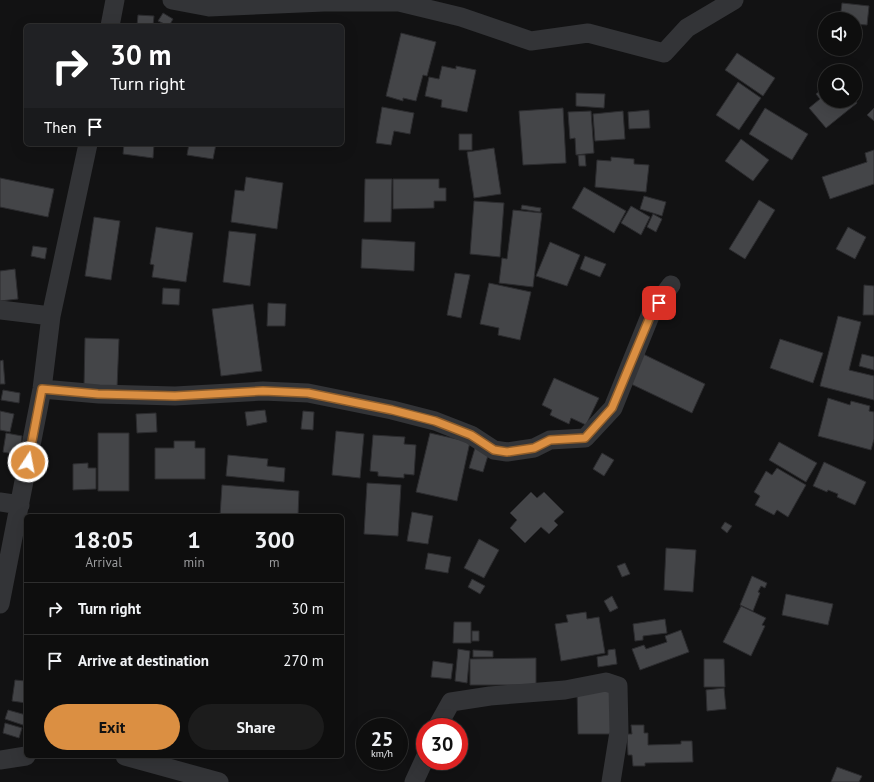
<!DOCTYPE html>
<style>
:root{--surface:#0e0e0e;--page:#1c1c1c;--text:#f1f3f6;--muted:#9b9c9e;--line:#2e2e2e;--accent:#db8f42}
body{margin:0;font-family:"PT Sans",sans-serif;background:var(--page);color:var(--text);height:100vh;display:flex;flex-direction:column;font-size:15px;white-space:nowrap}
*{box-sizing:border-box;margin:0}
p{font-size:13px;color:var(--muted)}
.icon{flex:none;width:22px;height:22px;fill:none;stroke:currentColor;stroke-width:2;stroke-linecap:round;stroke-linejoin:round}
.map{position:relative;flex:1;overflow:hidden}
.drawer{position:absolute;left:24px;top:514px;width:320px;height:244px;display:flex;flex-direction:column;background:var(--surface);border-radius:6px;box-shadow:0 4px 16px #0002,0 0 0 1px var(--line)}
.drawer>*{flex:none}
.top-card{position:absolute;left:24px;top:24px;width:320px;height:122px;border-radius:6px;box-shadow:0 4px 16px #0002,0 0 0 1px var(--line);background:#202124;color:#fff;overflow:hidden}
.tools{position:absolute;left:818px;top:12px;display:grid;gap:8px}
.tools a{display:grid;place-items:center;width:44px;height:44px;border-radius:50%;background:var(--surface);box-shadow:0 4px 16px #0002,0 0 0 1px var(--line);font-size:20px}
.speed{position:absolute;left:356px;top:718px;display:flex;gap:8px;font-size:20px;font-weight:700;text-align:center}
.speed>*{display:grid;place-content:center;width:52px;height:52px;border-radius:50%;background:var(--surface);box-shadow:0 4px 16px #0002,0 0 0 1px var(--line);line-height:1}
.speed small{font-size:10px;font-weight:400}
.speed .limit{border:6px solid #d22;background:#fff;color:#111}
.pin{position:absolute;display:grid;place-items:center;width:34px;height:34px;color:#fff;margin:-17px;border-radius:8px;box-shadow:0 2px 6px #0006}
.me{position:absolute;width:44px;margin:-22px;rotate:11deg;stroke-linejoin:round;filter:drop-shadow(0 0 3px #0008)}
.turn{display:flex;align-items:center;gap:14px;height:84px;padding:0 20px;font-size:18px}
.turn .icon{width:52px;height:52px;stroke-width:2.5}
.turn b{display:block;font-size:28px;line-height:34px}
.then{display:flex;align-items:center;height:38px;padding:0 20px;background:#0003;gap:8px;font-size:15px}
.eta{display:flex;justify-content:space-evenly;align-items:center;height:68px;text-align:center}
.eta b{font-size:24px;font-weight:700;line-height:28px}
.primary-button{display:flex;gap:8px;margin-top:auto;padding:8px 20px}
.primary-button a{flex:1;height:46px;border-radius:24px;background:var(--accent);color:#111;font-size:16px;font-weight:700;line-height:46px;text-align:center}
.primary-button a+a{background:var(--page);color:var(--text)}
ul{padding:0;list-style:none}
li{display:flex;align-items:center;gap:12px;height:52px;padding:0 20px;border-top:1px solid var(--line)}
li div{flex:1}
li b{display:block;font-size:15px}
li em{font-style:normal}
.map>svg:first-child{display:block}
.building{fill:#444548;stroke:#2c2c2f}
.lines{fill:none;stroke-linecap:round;stroke-linejoin:round}
.minor{stroke:#333437;stroke-width:19}
.route-casing{stroke:#8e5d2b;stroke-width:10}
.route{stroke:#db8f42;stroke-width:7}
</style>
<div class="map">
<svg width="874" height="782" viewBox="0 0 874 782">
<rect width="100%" height="100%" fill="#121213"/>
<!-- building -->
<path class="building" d="M842,3L869,6L867,25L855,24V19H840Z
M163,13L173,19L169,26L158,21Z
M138,15L154,16L153,26H137Z
M401,33L436,42L427,76L423,75L416,101L403,98V101L386,96Z
M737,53L775,78L763,96L725,70Z
M442,66L456,69V66L476,70L467,112L441,107L442,100L425,96L429,77L439,79Z
M738,82L761,98L739,130L716,115Z
M825,87V101L855,100L857,103L826,128L809,108L820,99L816,94Z
M576,93L605,94L604,108L576,106Z
M382,107L414,113L410,134L394,131L391,145L376,143Z
M563,108L566,163L523,165L519,111Z
M765,108L808,134L792,160L749,134Z
M874,108V121L867,115Z
M649,110L650,128L629,129L628,112Z
M591,111L594,153L576,155L575,138L570,139L568,112Z
M623,111L625,139L595,141L593,114Z
M459,134H472V150H459Z
M741,139L769,160L753,181L725,161Z
M124,144H154L153,158L123,154Z
M189,144H216L213,159L187,155Z
M494,148L501,194L474,198L467,152Z
M874,150V184L830,199L822,177L867,162L865,153Z
M578,155H585L586,166H579Z
M611,157L634,159V164L649,165L646,192L595,187L597,160L611,161Z
M246,177L283,183L277,229L231,222L235,190L244,191Z
M0,178L54,189L48,217L0,207Z
M365,179H392L391,222H364Z
M393,179H439V188H446V201H434V208L393,209Z
M584,187L626,211L614,233L572,208Z
M644,196L666,202L662,216L640,209Z
M759,200L775,210L745,259L729,249Z
M474,201L504,203L500,257L470,254Z
M522,205L541,208L540,212L521,209Z
M631,206L650,217L641,235L621,223Z
M513,210L542,213L533,287L499,283L502,258L507,259Z
M653,214L662,219L656,232L647,227Z
M94,217L120,221L111,280L85,276Z
M156,227L193,233L186,282L152,277L154,265L150,264Z
M848,227L866,237L855,259L836,249Z
M229,231L256,234L250,286L223,282Z
M362,239L415,242L414,271L361,268Z
M550,242L580,255L567,286L536,276Z
M33,246L47,248L45,259L31,256Z
M585,256L606,264L600,277L580,269Z
M15,269L18,299L0,301V271Z
M455,273L470,275L461,318L447,315Z
M489,283L531,292L520,340L498,335L499,328L480,324Z
M864,285L874,286V315H863Z
M163,288L180,289L179,305L162,304Z
M268,303L286,304L285,326H267Z
M253,304L262,371L221,376L212,309Z
M838,316L861,322L849,370L874,376V400L820,386Z
M85,338L119,339L117,388L84,386Z
M780,339L823,353L813,383L770,368Z
M643,354L705,384L692,413L629,383Z
M862,354L874,357V370L859,366Z
M3,360L5,384H0V361Z
M554,378L599,398L586,425L571,418L569,424L550,415L552,410L542,405Z
M3,390L20,393L19,403L1,400Z
M828,398L850,405L851,401L870,406L869,411L874,412V439L871,450L818,436Z
M265,410L267,422L247,426L245,412Z
M0,411L14,414L10,432L0,430Z
M303,411L314,412L313,430L301,429Z
M156,413L157,432L137,433L136,414Z
M336,431L364,434L360,478L332,475Z
M6,433L22,436L21,444H24L23,456L3,452Z
M98,433H129V491H98Z
M430,433L470,442L457,501L416,492Z
M373,435L405,437L404,444L416,445L414,475L404,474V478L378,476V472L370,471Z
M174,441H195V448H205V479H155V448H174Z
M779,442L817,463L806,482L769,460Z
M475,448L489,452L483,472L469,468Z
M602,453L614,460L604,476L593,469Z
M228,455L268,459L267,466L285,468L284,482L226,476Z
M824,462L866,482L855,505L837,497L838,494L828,490L827,492L813,486Z
M88,463V468H96V489L73,490V464Z
M777,468L806,485L788,517L777,510L774,515L755,505L760,496L754,492L766,471L772,475Z
M367,483L401,485L398,536L364,534Z
M222,485L299,491L298,516H220Z
M531,492L537,498L544,492L564,512L554,521L558,525L549,534L541,527L525,543L510,528L517,520L510,513Z
M412,512L433,516L428,544L407,541Z
M725,522L732,526L727,533L721,528Z
M479,539L499,550L484,578L464,568Z
M666,548L696,550L693,592L664,590Z
M428,553L451,557L448,573L425,569Z
M625,563L630,574L622,577L617,566Z
M752,576L767,583L765,588L761,586L758,592L760,593L753,611L740,605Z
M472,579L485,586L480,594L468,587Z
M786,594L833,604L828,625L782,615Z
M612,596L618,608L610,612L604,601Z
M741,606L766,618L762,625L765,626L751,656L723,642Z
M586,612L587,619L599,617L605,653L561,661L555,624L568,622L566,615Z
M665,619L667,633L643,636V640L635,641L633,624Z
M454,622H471V643H453Z
M681,630L689,652L640,670L632,649L644,645L646,649L667,642L665,636Z
M472,631H479V641H472Z
M458,649L470,651L467,683L455,681Z
M615,649L617,664L598,667L597,657L608,655V650Z
M473,650L493,651V657H473Z
M536,658V685H470V659Z
M704,659H724L725,687H704Z
M433,661L453,664L451,679L431,677Z
M15,680L26,681V703L12,701Z
M724,688L726,709L707,711L706,690Z
M577,689H613V734H578Z
M8,710L26,715L23,725L5,719Z
M5,723L22,728L19,738L3,733Z
M631,725H644V733H648V745L681,744V741H692L693,762L645,763V766H633L632,755H628L627,734H632Z
M837,767L862,776L859,782H831Z"/>
<g class="lines">
<!-- minor -->
<path class="minor" d="M172,0L209,7L324,2H399L461,17L531,41L588,33L664,53L687,28L734,0
M110,26L115,0
M0,310L51,316
M42,389L99,394L175,396L263,391L308,393L392,410L435,421L471,435L494,450L507,452L534,448L550,440L585,438L613,408L652,311L671,285
M0,502L20,505
M0,604L42,389L51,316L88,144
M437,727L451,702L490,696L565,690L606,682L618,686L619,732L611,782
M125,756L219,782
M0,760L26,756
M414,782L425,758"/>
</g>
<g class="lines">
<defs>
<path id="route" d="M28,462L42,389L98,394L175,396L263,391L308,393L392,410L435,421L471,435L494,450L507,452L534,448L550,440L585,438L612,408L652,312L659,303"/>
</defs>
<!-- route casing -->
<use href="#route" class="route-casing"/>
<!-- route -->
<use href="#route" class="route"/>
</g>
</svg>
<div class="tools">
<a><svg class="icon" aria-label="sound" viewBox="0 0 24 24"><path d="M4 9h4l5-4v14l-5-4H4zM17 9q2 3 0 6"/></svg></a>
<a><svg class="icon" aria-label="search" viewBox="0 0 24 24"><circle cx="10" cy="10" r="6"/><path d="M15 15l6 6"/></svg></a>
</div>
<div class="speed"><div>25<small>km/h</small></div><div class="limit">30</div></div>
<div class="pin" style="left:659px;top:303px;background:#d93025"><svg class="icon" aria-label="arrive" viewBox="0 0 24 24"><path d="M6 21V4h12l-3 4 3 4H6"/></svg></div>
<svg class="me" style="left:28px;top:462px" viewBox="-20 -20 40 40"><circle r="17" fill="#db8f42" stroke="#fff" stroke-width="3"/><path d="M0-11L8 9 0 5-8 9z" fill="#fff"/></svg>
<div class="top-card">
<div class="turn"><svg class="icon" aria-label="right" viewBox="0 0 24 24"><path d="M7 20v-9h11M14 6l5 5-5 5"/></svg><div><b>30 m</b>Turn right</div></div>
<div class="then">Then<svg class="icon" aria-label="arrive" viewBox="0 0 24 24"><path d="M6 21V4h12l-3 4 3 4H6"/></svg></div>
</div>
<section class="drawer">
<div class="eta">
<div><b>18:05</b><p>Arrival</p></div>
<div><b>1</b><p>min</p></div>
<div><b>300</b><p>m</p></div>
</div>
<ul>
<li><svg class="icon" aria-label="right" viewBox="0 0 24 24"><path d="M7 20v-9h11M14 6l5 5-5 5"/></svg><div><b>Turn right</b></div><em>30 m</em></li>
<li><svg class="icon" aria-label="arrive" viewBox="0 0 24 24"><path d="M6 21V4h12l-3 4 3 4H6"/></svg><div><b>Arrive at destination</b></div><em>270 m</em></li>
</ul>
<div class="primary-button"><a>Exit</a><a>Share</a></div>
</section>
</div>
